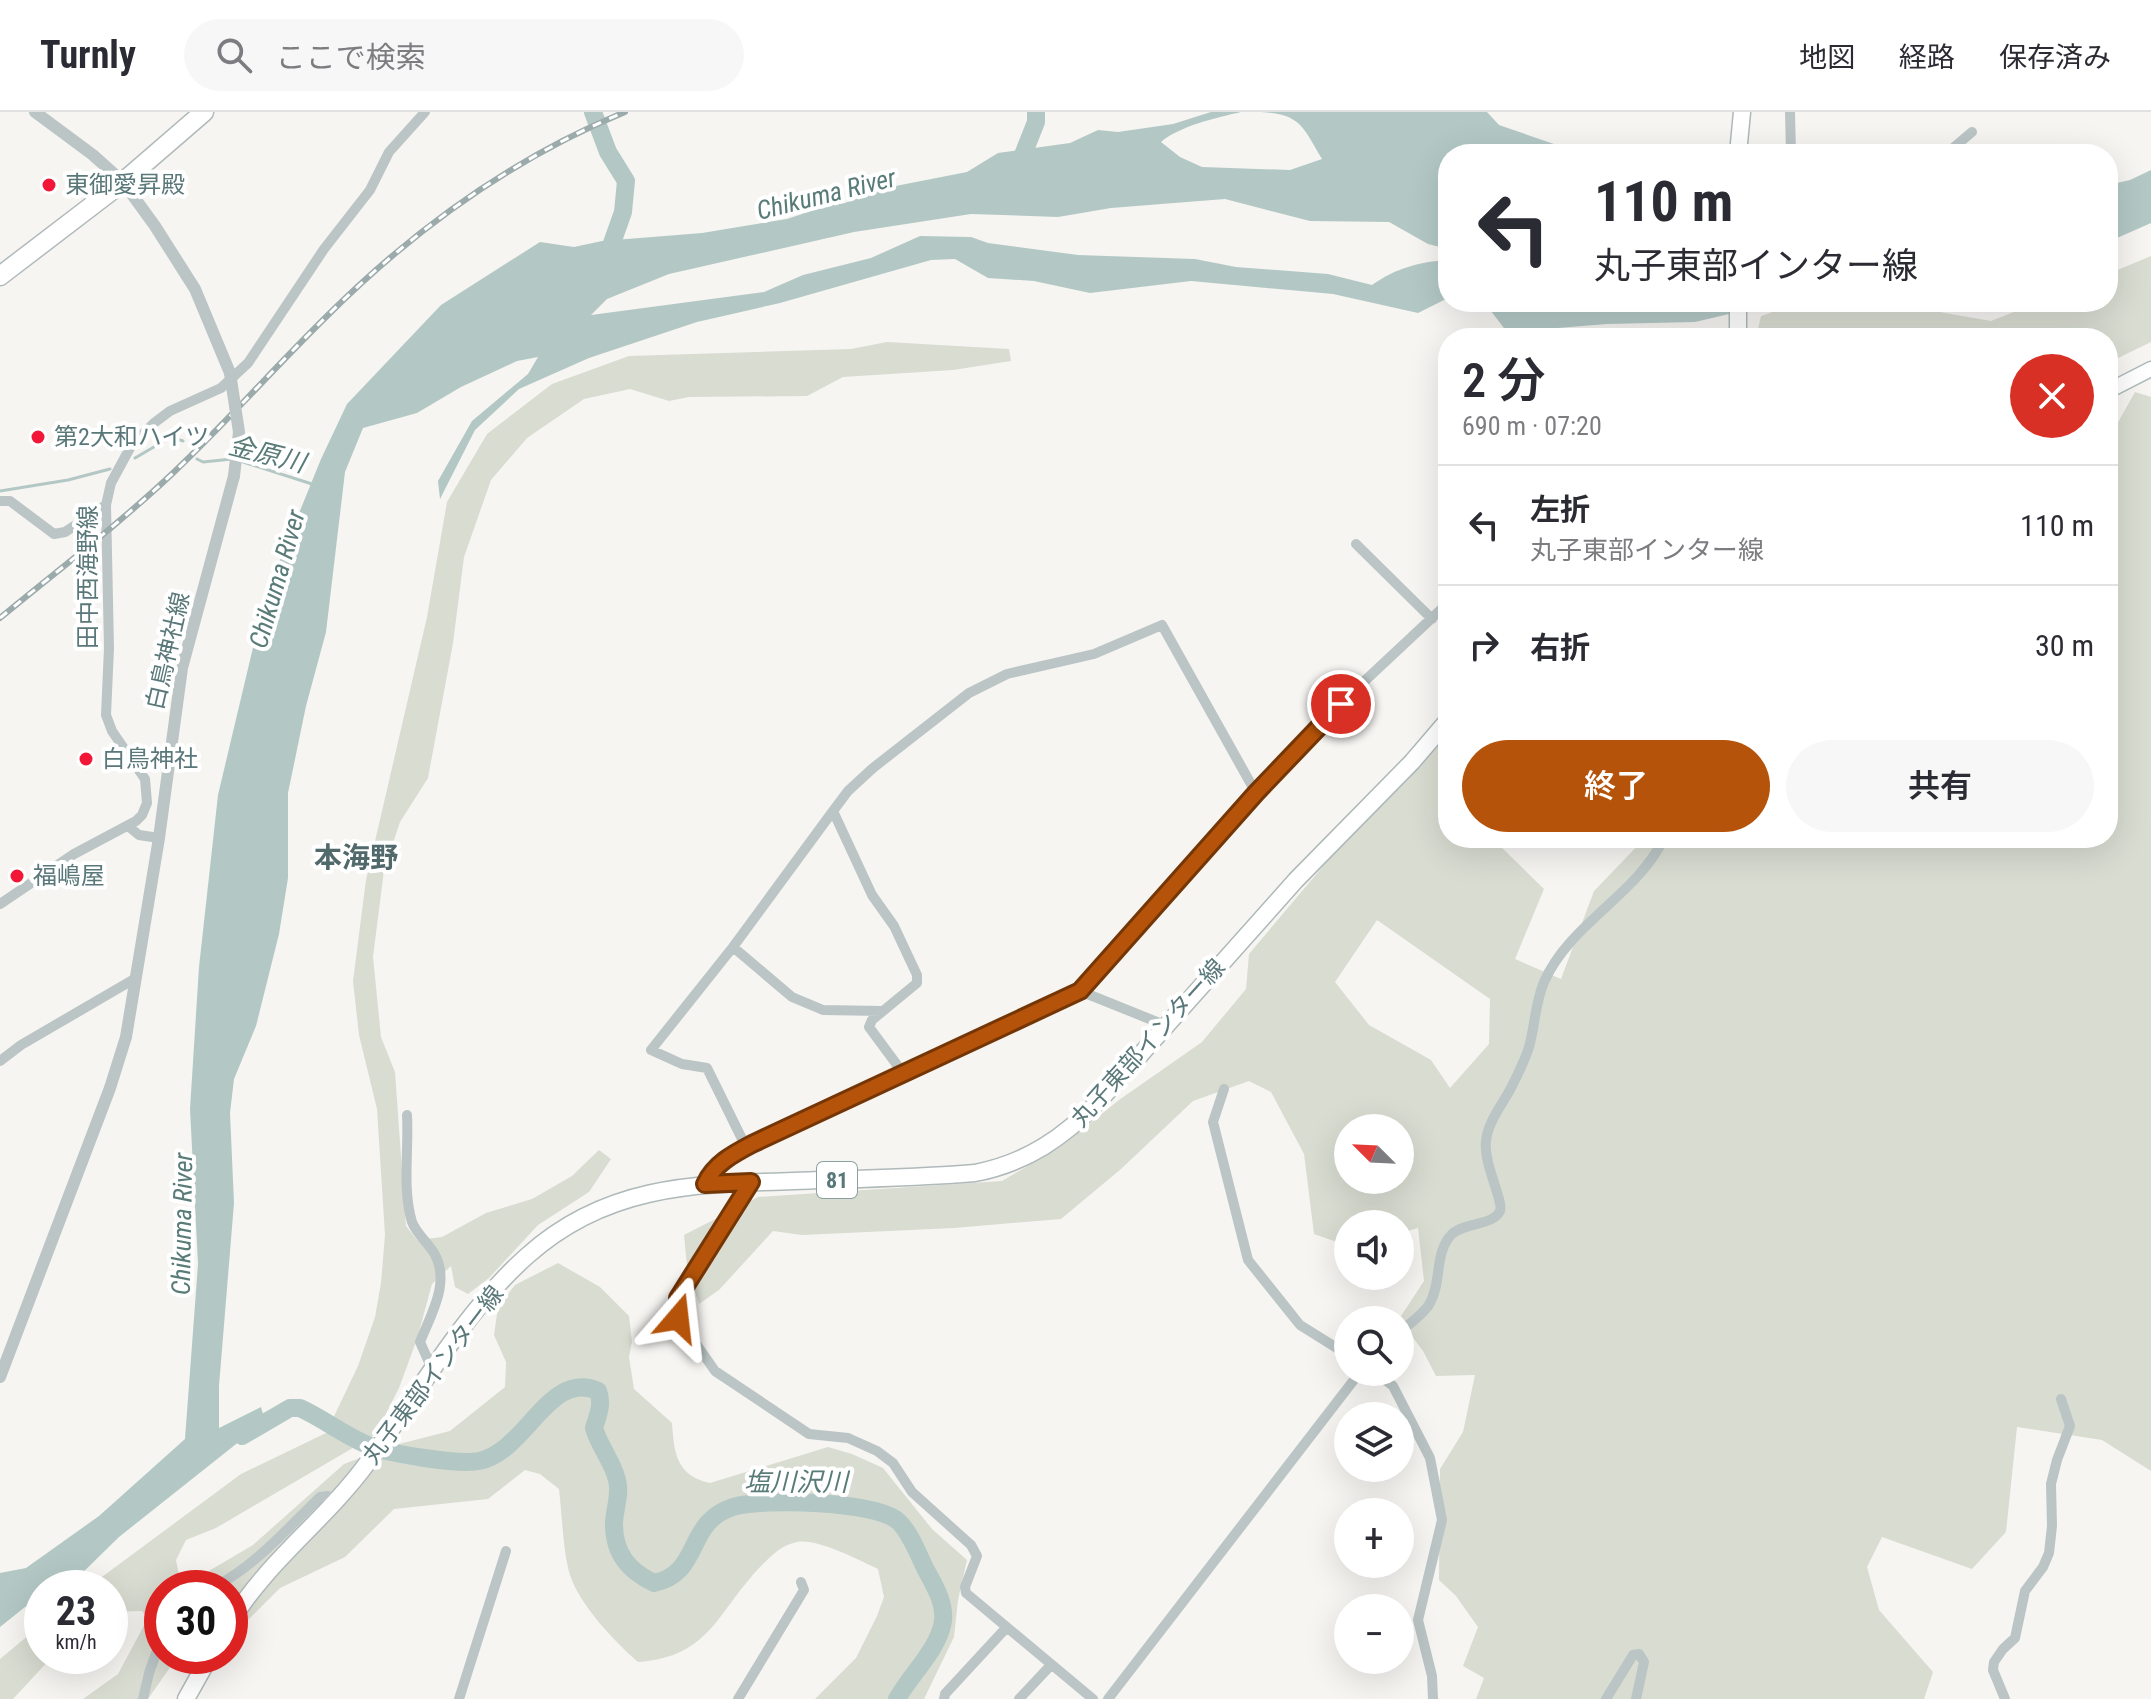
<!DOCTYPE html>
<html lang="ja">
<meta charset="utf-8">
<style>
:root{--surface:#fff;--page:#f7f7f7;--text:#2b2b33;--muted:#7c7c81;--line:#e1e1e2;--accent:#b45309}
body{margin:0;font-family:"Roboto Condensed","Noto Sans JP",sans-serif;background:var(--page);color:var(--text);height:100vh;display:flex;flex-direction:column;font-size:30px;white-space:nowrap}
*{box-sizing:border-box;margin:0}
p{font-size:26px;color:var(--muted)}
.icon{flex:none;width:44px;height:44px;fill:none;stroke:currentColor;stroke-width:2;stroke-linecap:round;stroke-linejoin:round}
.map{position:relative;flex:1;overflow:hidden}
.details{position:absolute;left:1438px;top:216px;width:680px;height:520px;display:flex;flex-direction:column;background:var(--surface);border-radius:32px;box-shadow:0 8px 32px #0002}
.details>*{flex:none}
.banner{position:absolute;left:1438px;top:32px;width:680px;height:168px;border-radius:32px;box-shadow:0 8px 32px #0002;background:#fff;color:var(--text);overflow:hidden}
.needle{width:52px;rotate:294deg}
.tools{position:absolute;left:1334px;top:1002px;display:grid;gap:16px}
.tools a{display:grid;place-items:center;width:80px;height:80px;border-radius:50%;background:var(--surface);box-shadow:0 8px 32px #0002;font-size:40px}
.speed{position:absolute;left:24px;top:1458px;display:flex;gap:16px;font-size:40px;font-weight:700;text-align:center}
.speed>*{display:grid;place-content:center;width:104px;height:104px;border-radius:50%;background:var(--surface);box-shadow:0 8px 32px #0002;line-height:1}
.speed small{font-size:20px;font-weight:400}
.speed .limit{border:12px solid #d22;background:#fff;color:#111}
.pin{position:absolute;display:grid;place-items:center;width:68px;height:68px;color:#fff;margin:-34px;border:4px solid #fff;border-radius:50%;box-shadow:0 2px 8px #0007}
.me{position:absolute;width:88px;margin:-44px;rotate:17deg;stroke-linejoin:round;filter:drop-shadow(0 0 6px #0008)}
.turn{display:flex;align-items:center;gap:28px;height:168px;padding:0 24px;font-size:36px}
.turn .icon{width:104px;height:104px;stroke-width:2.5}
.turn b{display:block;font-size:56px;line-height:68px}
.round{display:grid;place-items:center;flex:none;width:84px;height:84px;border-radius:42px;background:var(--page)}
.head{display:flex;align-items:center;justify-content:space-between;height:136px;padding:0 24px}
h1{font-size:48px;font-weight:600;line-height:60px}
.cta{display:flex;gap:16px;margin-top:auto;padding:16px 24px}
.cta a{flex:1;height:92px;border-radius:48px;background:var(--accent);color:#fff;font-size:32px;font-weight:600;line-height:92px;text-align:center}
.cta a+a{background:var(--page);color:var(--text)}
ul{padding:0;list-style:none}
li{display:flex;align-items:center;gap:24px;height:120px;padding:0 24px;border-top:2px solid var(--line)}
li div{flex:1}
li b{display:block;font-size:30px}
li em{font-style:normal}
header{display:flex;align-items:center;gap:48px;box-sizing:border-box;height:112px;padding:0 40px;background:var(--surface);border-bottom:2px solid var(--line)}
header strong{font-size:38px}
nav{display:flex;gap:44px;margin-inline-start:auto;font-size:28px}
.search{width:560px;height:72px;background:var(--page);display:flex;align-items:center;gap:20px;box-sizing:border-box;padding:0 28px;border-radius:44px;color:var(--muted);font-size:30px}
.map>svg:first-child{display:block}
.green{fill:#d9dcd1;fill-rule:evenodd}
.water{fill:#b3c8c5}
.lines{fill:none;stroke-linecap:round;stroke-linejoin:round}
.stream{stroke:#b3c8c5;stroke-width:3}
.river{stroke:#b3c8c5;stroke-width:18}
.secondary-casing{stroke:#aebaba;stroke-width:17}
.primary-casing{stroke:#afb9ba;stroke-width:19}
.trunk-casing{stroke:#b1b9ba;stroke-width:21}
.minor{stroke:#bbc5c5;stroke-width:10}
.tertiary{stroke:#bbc5c5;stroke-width:12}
.secondary{stroke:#fff;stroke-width:14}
.primary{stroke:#fff;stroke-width:16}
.trunk{stroke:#fff;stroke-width:18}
.rail-casing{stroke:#9baaaa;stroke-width:6}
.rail{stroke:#fff;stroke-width:3;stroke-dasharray:9;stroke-linecap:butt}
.tertiary-bridge{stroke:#bbc5c5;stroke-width:12}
.route-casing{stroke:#753606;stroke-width:20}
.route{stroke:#b45309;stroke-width:14}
.poi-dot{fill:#f21737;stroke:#fff;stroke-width:3}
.labels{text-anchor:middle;stroke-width:8;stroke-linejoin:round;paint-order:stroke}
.shield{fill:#fff;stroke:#8ca0a2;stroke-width:2}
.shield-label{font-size:22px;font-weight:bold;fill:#5a787a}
.poi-label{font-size:24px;fill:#5a787a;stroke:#fff;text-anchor:start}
.street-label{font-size:24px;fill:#5a787a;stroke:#fff}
.water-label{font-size:26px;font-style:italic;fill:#597c78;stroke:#fff}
.quarter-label{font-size:28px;font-weight:bold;fill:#51696a;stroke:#fff}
</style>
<header>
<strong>Turnly</strong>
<div class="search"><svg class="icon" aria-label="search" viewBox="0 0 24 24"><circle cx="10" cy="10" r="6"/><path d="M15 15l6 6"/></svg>ここで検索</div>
<nav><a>地図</a><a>経路</a><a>保存済み</a></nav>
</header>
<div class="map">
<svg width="2151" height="1587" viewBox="0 0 2151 1587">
<rect width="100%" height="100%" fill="#f6f5f2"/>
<!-- green -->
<path class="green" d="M2151,144V230L2108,251V226H1756L1761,204L1801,190H1882L1991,209L2039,190H2108V162Z
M887,230L1009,237L1011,249L953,258L843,265L807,284L689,285L669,289L630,277L584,287L527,326L491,368L464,445L453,531L428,666L400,710L384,758L373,845L381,925L395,960L406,1114L417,1128L442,1125L486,1101L532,1087L572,1064L599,1038L611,1047L589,1080L538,1113L489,1166L468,1182L455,1175L451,1154L432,1172L417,1227L399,1276L375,1323L216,1416L186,1428L176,1448L179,1463L190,1470L253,1433L344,1352L395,1333L450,1319L505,1275L506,1250L494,1223L498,1195L515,1173L558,1151L600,1175L629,1204L632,1230L629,1245L634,1277L672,1311C674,1340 676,1364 710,1371L828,1335L852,1342L883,1356L932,1417L967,1448L958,1488L954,1525L924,1587H815L856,1546L877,1504L884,1485L878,1457C859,1448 817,1426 797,1430C782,1433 773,1442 762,1453C717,1499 711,1545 638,1550C615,1530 579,1492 570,1463C563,1440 562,1402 559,1377L540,1362L525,1358L488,1387L394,1397L345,1445L280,1476L247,1509L230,1512V1476H162V1544H178L148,1587H83L118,1562L148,1506L142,1499L110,1500V1476H87L241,1362L326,1321L358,1254L375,1205L381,1171L385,1123L377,997L359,923L353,869L366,768L427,505L447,390L487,322L552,272L629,244L851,237Z
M2135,280L2151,285V1359L2102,1328L2017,1315L2006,1420L1972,1457L1882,1425L1867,1455L1879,1498L1933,1560L1924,1587H1476L1484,1566L1463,1554L1478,1515L1456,1484L1439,1468L1440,1357L1463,1320L1475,1263L1436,1264L1423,1239L1399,1207L1424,1169L1418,1116L1400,1121V1112H1348V1134L1314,1122L1304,1042L1271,980L1249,969L1193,989L1121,1057L1061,1107L954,1116L802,1123L773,1119L719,1178L699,1192L687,1154L684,1123L758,1085L1002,1069L1063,1033L1119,988L1202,930L1246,877L1249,842L1351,721L1448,617V726H1492L1544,777L1515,847L1561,867L1594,779L1645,726H2108V322L2112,321ZM1377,808L1490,887L1489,932L1450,976L1431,948L1369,913L1335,870ZM1348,1016H1400V1068H1348Z
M42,1512V1544H53L13,1587H0V1547Z"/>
<!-- water -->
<path class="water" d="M1211,0H1241C1215,6 1180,14 1161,30L1180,45L1202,55L1290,58L1322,47C1303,15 1301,2 1261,0H1487L1499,13L1583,42H1448V137L1428,132L1389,110L1310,109L1225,87L1111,96L1058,105L971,102L854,120L669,162L607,187L591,203L764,180L803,163L871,146L920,124L971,125L988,131L1078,143L1195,147L1236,155L1328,162L1372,173C1396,156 1419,150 1448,148V186L1418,201L1333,182L1191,169L1090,181L1034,169L988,166L955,147L931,148L780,191L697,210L589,246L519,277L475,318L440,387L438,369L472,309L528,262L538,245L517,249L461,275L417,301L363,316L345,360L326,520L306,594L288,681V766L279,822L256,914L234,967L230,1001L234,1091L219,1274V1316L261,1295L265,1309L119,1425L69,1474L42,1476V1487L25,1495L0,1515V1461L26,1456L99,1404L185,1327L198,1152L190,997L199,855L218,683L265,485L321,347L347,292L441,193L540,130L574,135L602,129L702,121L787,107L823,95L845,91L875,78L967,60L998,41L1070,31L1098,18L1118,20L1173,12Z
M2151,58V111L2108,130V73L2130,68Z
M1484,190H1780L1695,210L1607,212L1507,220Z"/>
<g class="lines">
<!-- stream -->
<path class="stream" d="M135,346L171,325L183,329
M197,347L203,350L232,347
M240,349L312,372
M0,379L68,368L110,357"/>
<!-- river -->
<path class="river" d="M593,0L608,40L626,69L623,100L606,148
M1017,58L1036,10V0
M242,1324L290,1296H300C324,1307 345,1324 370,1334C390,1342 459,1353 479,1349C526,1340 549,1257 598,1279C603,1292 598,1303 594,1316C599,1334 613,1350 617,1368C621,1383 614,1398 614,1412C614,1442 629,1459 654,1471C702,1461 685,1410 733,1395C762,1386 878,1389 899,1410C911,1422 918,1442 926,1458C934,1473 945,1490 943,1509C939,1537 910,1563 897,1587"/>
<defs>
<path id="secondary" d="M2108,279L2151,257"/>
<path id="primary" d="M1738,42L1742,0
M1738,226V190
M230,1511C267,1449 326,1408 368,1350C419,1281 462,1202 527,1144C606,1073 693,1072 794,1069C854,1067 915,1066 975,1061C1027,1051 1064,1025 1100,988L1296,768L1412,650L1448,608
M186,1587L210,1544"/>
<path id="trunk" d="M0,164L123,70L204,0"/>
</defs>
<!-- secondary casing -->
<use href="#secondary" class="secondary-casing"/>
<!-- primary casing -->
<use href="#primary" class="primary-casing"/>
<!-- trunk casing -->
<use href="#trunk" class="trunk-casing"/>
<!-- minor -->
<path class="minor" d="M1790,0L1791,42
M1946,42L1972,20
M0,389H10L54,422L65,420L106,393
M1356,432L1432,507
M128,714L139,723L159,726
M0,792L74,742L136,709L142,703L147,691L145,667L112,619L106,603L109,536L106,393L111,371L131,334L154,311L170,299L221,276L248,251L324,137L370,78L389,40L425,0
M733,835L792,885L823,898L882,899
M1080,879L1167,914
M0,949L21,933L136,866
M903,961L869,915L872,908L917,871V863L894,814L872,783L833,699L848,679L873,656L969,581L1007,562L1094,542L1162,513L1256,681
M1224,977L1213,1010L1248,1148L1300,1213L1348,1243
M407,1003C409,1038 402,1077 412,1110C416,1121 428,1131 434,1141C451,1170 431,1202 420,1230L432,1257
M746,1035L707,956L682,952L651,938L733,835L833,699
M751,1070L678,1186V1206L715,1259L809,1322L848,1326L877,1339L893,1351L912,1380L971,1433L977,1444L965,1475L966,1481L1093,1587
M705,1072C714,1052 733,1042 752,1032L1080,879L1256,681L1325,606L1448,491
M1400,1220C1409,1212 1424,1202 1430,1191C1442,1170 1434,1140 1452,1122C1465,1110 1493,1114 1500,1099C1504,1090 1483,1051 1486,1029C1488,1009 1503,992 1512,974C1518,962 1525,948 1529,935C1535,914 1535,891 1544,870C1570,811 1637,783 1664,726
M1375,1260L1393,1274L1430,1346L1442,1408L1418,1508L1432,1564L1433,1587
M212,1476C253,1456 287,1417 320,1385L328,1384L336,1388
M143,1587L149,1561L162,1525
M459,1587L506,1439
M738,1587L804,1478L801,1470
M944,1587L945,1582L1006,1516
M1019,1587L1051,1553
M1108,1587L1360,1260
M1606,1587L1633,1543L1639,1542L1644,1550L1636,1587
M2005,1587L1993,1558L1994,1550L2003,1537L2015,1526L2025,1479L2043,1455L2049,1441L2052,1414L2051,1372L2057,1348L2070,1314L2061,1287"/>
<!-- tertiary -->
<path class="tertiary" d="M35,0L93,43L123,70L155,114L195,177L230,261
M0,1265L110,976L126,925L159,726L182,556L234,364"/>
<!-- secondary -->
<use href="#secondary" class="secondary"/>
<!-- primary -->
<use href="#primary" class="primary"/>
<!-- trunk -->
<use href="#trunk" class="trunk"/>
<defs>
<path id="rail" d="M0,506C58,458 118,413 173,361C226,311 274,256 326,205C412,119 513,46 625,0"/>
</defs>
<!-- rail casing -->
<use href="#rail" class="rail-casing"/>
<!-- rail -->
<use href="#rail" class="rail"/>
<!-- tertiary-bridge -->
<path class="tertiary-bridge" d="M230,261L239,320L234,364"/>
</g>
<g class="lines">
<defs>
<path id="route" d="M678,1206V1186L751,1070L705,1072C714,1052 733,1042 752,1032L1080,879L1256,681L1341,592"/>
</defs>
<!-- route casing -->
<use href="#route" class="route-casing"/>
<!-- route -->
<use href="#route" class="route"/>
</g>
<!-- markers -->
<g class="poi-dot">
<circle cx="49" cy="73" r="8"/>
<circle cx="38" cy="325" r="8"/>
<circle cx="86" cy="647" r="8"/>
<circle cx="17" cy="764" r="8"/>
</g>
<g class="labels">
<!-- shield labels -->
<rect class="shield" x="817" y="1050" width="40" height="36" rx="6"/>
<g class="shield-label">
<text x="837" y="1076">81</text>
</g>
<!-- poi labels -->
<g class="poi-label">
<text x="65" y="81">東御愛昇殿</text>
<text x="54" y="333">第2大和ハイツ</text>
<text x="102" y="655">白鳥神社</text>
<text x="33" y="772">福嶋屋</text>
</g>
<!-- street labels -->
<g class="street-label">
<text transform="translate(88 465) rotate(-90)" y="8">田中西海野線</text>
<text transform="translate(168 539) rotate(-77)" y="8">白鳥神社線</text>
<text transform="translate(1148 931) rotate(-48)" y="8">丸子東部インター線</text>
<text transform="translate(433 1263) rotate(-53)" y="8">丸子東部インター線</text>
</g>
<!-- water labels -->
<g class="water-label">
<text transform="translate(826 82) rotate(-14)" y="9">Chikuma River</text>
<text transform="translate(267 342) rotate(14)" y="9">金原川</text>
<text transform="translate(277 467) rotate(-74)" y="9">Chikuma River</text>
<text transform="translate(182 1112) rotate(-89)" y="9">Chikuma River</text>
<text x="796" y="1379">塩川沢川</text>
</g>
<!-- quarter labels -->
<g class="quarter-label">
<text x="356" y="755">本海野</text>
</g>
</g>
</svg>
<div class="tools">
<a><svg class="needle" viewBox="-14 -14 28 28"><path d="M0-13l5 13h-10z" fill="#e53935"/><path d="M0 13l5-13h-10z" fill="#7c7c81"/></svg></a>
<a><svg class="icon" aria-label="sound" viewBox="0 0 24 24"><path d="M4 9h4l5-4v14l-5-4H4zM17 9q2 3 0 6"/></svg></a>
<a><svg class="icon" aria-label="search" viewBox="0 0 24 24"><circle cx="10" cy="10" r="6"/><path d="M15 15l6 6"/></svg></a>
<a><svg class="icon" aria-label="layers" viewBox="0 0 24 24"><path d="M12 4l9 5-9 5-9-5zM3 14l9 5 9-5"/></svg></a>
<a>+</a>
<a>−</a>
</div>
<div class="speed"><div>23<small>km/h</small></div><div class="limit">30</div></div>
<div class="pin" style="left:1341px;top:592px;background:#d93025"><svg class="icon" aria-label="arrive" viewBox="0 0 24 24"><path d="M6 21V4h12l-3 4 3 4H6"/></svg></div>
<svg class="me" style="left:678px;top:1206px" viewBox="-20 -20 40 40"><path d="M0-17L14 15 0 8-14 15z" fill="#b45309" stroke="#fff" stroke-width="4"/></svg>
<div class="banner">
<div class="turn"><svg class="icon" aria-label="left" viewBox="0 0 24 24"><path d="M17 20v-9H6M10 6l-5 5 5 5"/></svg><div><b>110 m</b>丸子東部インター線</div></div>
</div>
<section class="details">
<div class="head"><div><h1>2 分</h1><p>690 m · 07:20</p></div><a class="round" style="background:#d93025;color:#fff"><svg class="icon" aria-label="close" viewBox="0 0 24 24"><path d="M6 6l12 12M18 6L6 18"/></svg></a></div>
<ul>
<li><svg class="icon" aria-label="left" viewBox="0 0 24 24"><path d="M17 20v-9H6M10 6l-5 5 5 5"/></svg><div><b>左折</b><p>丸子東部インター線</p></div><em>110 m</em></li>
<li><svg class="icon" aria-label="right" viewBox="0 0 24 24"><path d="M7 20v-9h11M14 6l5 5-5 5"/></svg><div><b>右折</b></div><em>30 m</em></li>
</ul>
<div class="cta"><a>終了</a><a>共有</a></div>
</section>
</div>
